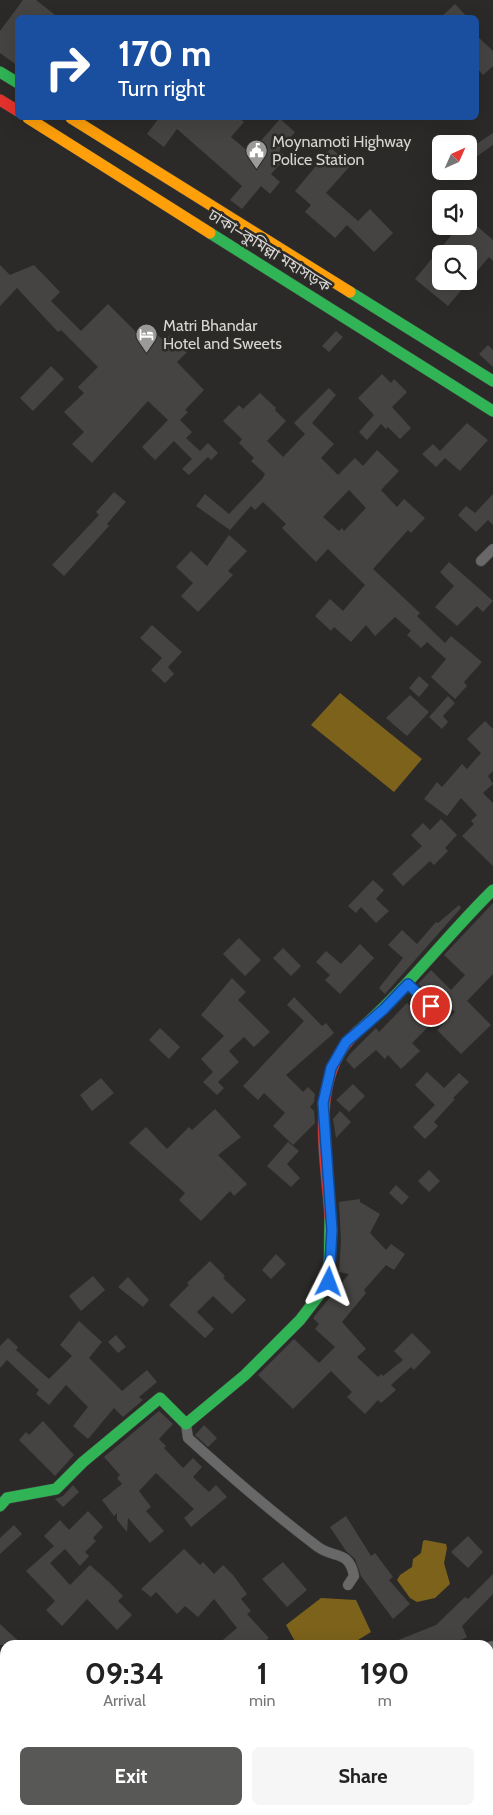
<!DOCTYPE html>
<meta charset="utf-8">
<style>
:root{--surface:#fff;--page:#f6f6f6;--text:#222;--muted:#767676;--accent:#585857}
body{margin:0;font-family:Cabin,"Noto Sans Bengali",sans-serif;background:var(--page);color:var(--text);height:100vh;display:flex;flex-direction:column;font-size:19px;white-space:nowrap}
*{box-sizing:border-box;margin:0}
p{font-size:16px;color:var(--muted)}
.icon{flex:none;width:28px;height:28px;fill:none;stroke:currentColor;stroke-width:2;stroke-linecap:round;stroke-linejoin:round}
.map{position:relative;flex:1;overflow:hidden}
.side{position:absolute;left:0px;top:1640px;width:494px;height:175px;display:flex;flex-direction:column;background:var(--surface);border-radius:15px 15px 0 0;box-shadow:0 5px 20px #0002}
.side>*{flex:none}
.top-card{position:absolute;left:15px;top:15px;width:464px;height:105px;border-radius:8px;box-shadow:0 5px 20px #0002;background:#1a4fa0;color:#fff;overflow:hidden}
.needle{width:32px;rotate:45deg}
.fabs{position:absolute;left:432px;top:135px;display:grid;gap:10px}
.fabs a{display:grid;place-items:center;width:45px;height:45px;border-radius:8px;background:var(--surface);box-shadow:0 5px 20px #0002;font-size:25px}
.pin{position:absolute;display:grid;place-items:center;width:42px;height:42px;color:#fff;margin:-21px;border:2px solid #fff;border-radius:50%;box-shadow:0 1px 5px #0007}
.me{position:absolute;width:55px;margin:-28px;rotate:3deg;stroke-linejoin:round;filter:drop-shadow(0 0 4px #0008)}
.turn{display:flex;align-items:center;gap:18px;height:105px;padding:0 20px;font-size:22px}
.turn .icon{width:65px;height:65px;stroke-width:2.5}
.turn b{display:block;font-size:35px;line-height:42px}
.eta{display:flex;justify-content:space-evenly;align-items:center;height:85px;text-align:center}
.eta b{font-size:30px;font-weight:700;line-height:35px}
.button{display:flex;gap:10px;margin-top:auto;padding:10px 20px}
.button a{flex:1;height:58px;border-radius:8px;background:var(--accent);color:#fff;font-size:20px;font-weight:700;line-height:58px;text-align:center}
.button a+a{background:var(--page);color:var(--text)}
.map>svg:first-child{display:block}
.water{fill:#7c621a}
.building{fill:#454443;fill-rule:evenodd}
.lines{fill:none;stroke-linecap:round;stroke-linejoin:round}
.street-casing{stroke:#464644;stroke-width:11}
.fast-casing{stroke:#464644;stroke-width:12}
.slow-casing{stroke:#464644;stroke-width:12}
.jam-casing{stroke:#464644;stroke-width:12}
.street{stroke:#686868;stroke-width:10}
.fast{stroke:#30b455;stroke-width:11}
.slow{stroke:#ff9f0a;stroke-width:11}
.jam{stroke:#e5322d;stroke-width:11}
.route-casing{stroke:#114b97;stroke-width:12}
.route{stroke:#1a73e8;stroke-width:9}
.labels{text-anchor:middle;stroke-width:5;stroke-linejoin:round;paint-order:stroke}
.poi-label{font-size:16px;fill:#d6d6d4;stroke:#2c2b28;text-anchor:start}
.street-label{font-size:16px;fill:#d6d6d4;stroke:#2c2b28}
</style>
<div class="map">
<svg width="493" height="1815" viewBox="0 0 493 1815">
<rect width="100%" height="100%" fill="#2b2a29"/>
<!-- water -->
<path class="water" d="M340,693L422,759L394,792L311,725Z
M425,1540L446,1544L447,1548L444,1563L450,1584L435,1598L417,1602L410,1598L397,1580L400,1575L412,1567L413,1559L421,1553L423,1541Z
M321,1598L356,1600L371,1632L350,1645H297L286,1625Z"/>
<!-- building -->
<path class="building" d="M23,0H36L59,18H18V66L0,53V31Z
M455,4L468,18H440Z
M476,35L493,51V66L483,75L476,67Z
M159,118H239L244,122L231,137L250,153L280,119L295,132L279,151L287,157L271,174L280,182L270,194L261,186L242,209L230,200L242,186L177,129L164,147L147,134Z
M493,133V145L469,162V149Z
M331,148L351,165L326,193L358,221L370,209L393,233L374,252L347,225L335,238L305,212L311,205L295,191Z
M469,219L493,240V261L489,257L448,306L415,279L459,226H469ZM441,254H469V281H441Z
M0,265L10,275L34,265L60,292L51,301L81,331L108,304L137,333L146,324L164,341L170,335L187,352L177,362L204,390L185,410L188,412L180,420L192,432L186,438L200,451L208,443L218,453L211,460L208,457L189,475L182,469L192,459L174,441L155,460L142,447L168,420L148,401L92,463L72,444L84,432L64,412L84,393L78,387L98,367L61,330L58,332L17,288L0,306Z
M336,331L343,337L329,352L322,346Z
M488,345L493,350V367L479,354Z
M51,366L64,379L33,411L20,398Z
M382,374L391,383L394,379L407,392L392,407L411,428L400,439L388,427L386,429L381,424L367,440L359,432L374,415L358,398Z
M329,388L336,395L312,423L334,444L321,458L338,475L355,458L363,466L377,450L399,471L381,490L397,507L404,499L425,518L411,533L408,530L373,569L420,613L417,616L445,643L451,636L482,662L464,682L467,686L455,699L431,677L446,659L427,642L421,648L407,635L411,631L395,617L375,636L366,625L351,642L334,627L331,631L315,616L330,599L343,611L365,585L328,549L316,562L282,528L286,524L263,502L255,510L251,506L230,530L196,506L205,494L229,514L263,478L265,474L251,461L254,458L239,443L242,439L223,421L239,405L243,409L260,393L276,408L275,410L286,421L267,441L283,457L305,434L294,423ZM349,490L366,508L344,531L342,528L339,531L323,517Z
M467,423L488,440L460,471L445,458L436,467L422,454L433,444L440,451Z
M114,492L126,502L107,524L109,526L64,576L52,565L99,515L96,512Z
M493,494V525L488,520L476,532L458,515L466,506L475,513Z
M229,535L247,551L228,571L233,575L198,612L181,596L193,583L176,567L191,551L207,566Z
M449,562L493,601L483,612L477,606L457,626L435,607L454,586L440,572Z
M152,625L182,652L168,667L174,674L165,683L151,670L162,658L140,638Z
M419,676L429,685L419,697L409,688Z
M410,695L429,712L407,736L386,718Z
M448,696L455,703L443,716L448,722L442,729L429,717Z
M485,721L493,729V771L488,776L493,784L483,793L493,803V866L462,836L474,824L471,821L477,815L461,798L447,816L424,799L437,782L442,787L462,764L467,769L481,753L467,739Z
M441,819L457,835L445,848L448,851L434,865L430,861L403,886L392,874L422,846L411,835L423,823L430,830Z
M373,880L384,890L376,899L389,911L376,923L361,907L356,913L348,906Z
M493,903V974L467,1001L491,1025L461,1054L437,1030L455,1012L437,994L433,998L418,984L431,970L451,990L465,975L444,955Z
M459,905L461,908L385,994L379,988L403,958L388,945L402,930L417,944L436,922L438,923Z
M239,938L261,960L245,976L223,954Z
M360,944L374,958L340,994L325,980L330,975L316,962L326,951L341,964Z
M283,948L301,966L291,976L273,958Z
M232,978L246,992L238,1000L270,1032L254,1047L244,1037L229,1051L239,1062L218,1082L224,1088L217,1095L203,1082L213,1072L201,1059L224,1036L201,1015Z
M294,997L322,1026L326,1023L334,1033L286,1075L303,1092L308,1087L315,1094L314,1102L310,1107L314,1111L315,1123L293,1145L273,1126L285,1113L264,1093L258,1100L243,1086L304,1021L287,1005Z
M407,1003L431,1024L412,1043L420,1051L401,1069L388,1055L385,1059L376,1050L354,1069L346,1060L350,1054L376,1028L379,1032Z
M160,1028L180,1047L169,1059L149,1040Z
M427,1072L444,1088L459,1073L469,1082L453,1098L455,1099L434,1122L438,1126L425,1139L413,1127L435,1105L415,1085Z
M101,1078L114,1093L92,1111L80,1095Z
M353,1084L365,1096L349,1112L336,1100Z
M215,1109L241,1137L218,1155L247,1184L234,1196L230,1191L201,1221L179,1200L185,1193L129,1143L146,1127L167,1149L189,1127L192,1130Z
M340,1111L351,1122L336,1138L333,1119Z
M288,1142L299,1151L287,1164L300,1178L291,1187L267,1166Z
M429,1170L440,1181L429,1192L418,1181Z
M396,1185L409,1197L402,1205L389,1193Z
M360,1199V1202L380,1214L370,1233L386,1250L391,1244L405,1254L394,1270L386,1265L364,1290L366,1293L342,1322L366,1349L357,1357L378,1377L381,1374L383,1376L403,1360L394,1351L412,1333L431,1352L414,1370L411,1367L391,1385L396,1390L381,1403L378,1400L365,1414L347,1397L352,1392L331,1371L293,1409L258,1375L294,1339L319,1363L335,1347L315,1329L319,1324L313,1318L349,1274L339,1272L341,1241L339,1202Z
M276,1254L286,1264L271,1279L262,1270Z
M210,1261L225,1276L223,1278L246,1300L232,1314L213,1296L197,1312L214,1329L205,1338L169,1305L189,1285L187,1283Z
M93,1276L105,1290L81,1311L69,1296Z
M128,1277L149,1300L143,1307L118,1287Z
M79,1321L102,1342L89,1358L122,1391L147,1370L157,1382L139,1397L143,1400L123,1417L114,1408L88,1439L73,1426L88,1407L66,1385L49,1405L36,1394L39,1390L7,1360L0,1368V1346L8,1338L18,1347L16,1350L49,1379L72,1356L60,1345Z
M116,1335L126,1347L118,1353L108,1342Z
M159,1411L173,1424L159,1439L166,1446L164,1448L183,1468L193,1458L202,1467L193,1477L209,1492L216,1485L227,1497L191,1527L184,1518L194,1509L156,1473L139,1491L151,1507L146,1511L164,1531L150,1543L128,1518L127,1532L117,1520V1513L114,1516L102,1500L122,1484L117,1478L120,1475L104,1457Z
M43,1421L74,1455L55,1476L19,1440L26,1432L29,1435Z
M204,1425L217,1438L208,1447L195,1435Z
M73,1485L79,1492L63,1507L55,1499L63,1496Z
M88,1511L103,1527L93,1538L96,1541L85,1552L89,1556L80,1566L65,1549L50,1563L70,1585L90,1565L109,1582L123,1596L118,1601L132,1615L117,1630L87,1599L62,1626L46,1610L55,1601L26,1571L54,1546L44,1536L60,1520L69,1530Z
M346,1516L371,1556L375,1553L393,1577L389,1580L410,1604L393,1619L361,1576L355,1559L346,1551L330,1527Z
M14,1525L22,1534L0,1554V1538Z
M468,1536L483,1552L468,1568L451,1552Z
M184,1549L200,1565L203,1562L214,1574L223,1565L233,1575L247,1594L241,1599L251,1611L247,1614L269,1638L261,1645H217L237,1628L214,1599L198,1617L185,1606L177,1614L156,1592L151,1597L141,1589Z
M283,1562L307,1590L287,1607L262,1579Z
M493,1574V1594L462,1626L467,1637L457,1642L459,1645H447L444,1640L433,1645H386L436,1625L465,1597L468,1599Z
M0,1624L23,1645H0Z"/>
<g class="lines">
<defs>
<path id="street" d="M481,561L493,549
M408,984L443,1017
M186,1424L188,1438C230,1476 273,1513 318,1547C335,1559 349,1550 354,1576L348,1585
M489,1647L493,1646
M46,1815L55,1810
M360,1815L362,1810"/>
<path id="fast" d="M0,72L18,83
M210,233L493,411
M350,292L493,381
M357,1032C407,989 446,936 493,890
M0,1506L7,1498L56,1489L83,1462L160,1398L186,1424L245,1375L300,1320L329,1282L330,1218"/>
<path id="slow" d="M28,118L210,233
M71,118L350,292"/>
<path id="jam" d="M0,100L18,111
M330,1218C327,1159 307,1076 357,1032"/>
</defs>
<!-- street casing -->
<use href="#street" class="street-casing"/>
<!-- fast casing -->
<use href="#fast" class="fast-casing"/>
<!-- slow casing -->
<use href="#slow" class="slow-casing"/>
<!-- jam casing -->
<use href="#jam" class="jam-casing"/>
<!-- street -->
<use href="#street" class="street"/>
<!-- fast -->
<use href="#fast" class="fast"/>
<!-- slow -->
<use href="#slow" class="slow"/>
<!-- jam -->
<use href="#jam" class="jam"/>
</g>
<g class="lines">
<defs>
<path id="route" d="M329,1282L332,1230L323,1103L331,1068L346,1042L384,1009L408,984L431,1006"/>
</defs>
<!-- route casing -->
<use href="#route" class="route-casing"/>
<!-- route -->
<use href="#route" class="route"/>
</g>
<!-- icons -->
<defs>
<symbol id="civic-pin" viewBox="-11 -11 22 30"><path d="M0 17L-7.5 6A9.5 9.5 0 1 1 7.5 6Z" fill="#9a9a98" stroke="#2c2b28"/><path d="M-.6-6.5H3V-4.5H.6V-3L4-1V1h2V6H-6V1h2V-1L-.6-3ZM-1.2 2.5V6h2.4V2.5Z" fill="#fff"/></symbol>
<symbol id="hotel-pin" viewBox="-11 -11 22 30"><path d="M0 17L-7.5 6A9.5 9.5 0 1 1 7.5 6Z" fill="#9a9a98" stroke="#2c2b28"/><path d="M-6-4.5h1.5V1H6V5H4.5V3h-9V5H-6ZM-4 0a1.8 1.8 0 1 1 3.6 0ZM.5 0V-2.5h3Q6-2.5 6 0Z" fill="#fff"/></symbol>
</defs>
<g fill-rule="evenodd">
<use href="#civic-pin" x="244" y="138" width="25" height="34"/>
<use href="#hotel-pin" x="134" y="322" width="25" height="34"/>
</g>
<g class="labels">
<!-- poi labels -->
<g class="poi-label">
<text x="272" y="147">Moynamoti Highway<tspan x="272" dy="18">Police Station</tspan></text>
<text x="163" y="331">Matri Bhandar<tspan x="163" dy="18">Hotel and Sweets</tspan></text>
</g>
<!-- street labels -->
<g class="street-label">
<text transform="translate(270 250) rotate(32)" y="6">ঢাকা–কুমিল্লা মহাসড়ক</text>
</g>
</g>
</svg>
<div class="fabs">
<a><svg class="needle" viewBox="-14 -14 28 28"><path d="M0-13l5 13h-10z" fill="#e53935"/><path d="M0 13l5-13h-10z" fill="#767676"/></svg></a>
<a><svg class="icon" aria-label="sound" viewBox="0 0 24 24"><path d="M4 9h4l5-4v14l-5-4H4zM17 9q2 3 0 6"/></svg></a>
<a><svg class="icon" aria-label="search" viewBox="0 0 24 24"><circle cx="10" cy="10" r="6"/><path d="M15 15l6 6"/></svg></a>
</div>
<div class="pin" style="left:431px;top:1006px;background:#d93025"><svg class="icon" aria-label="arrive" viewBox="0 0 24 24"><path d="M6 21V4h12l-3 4 3 4H6"/></svg></div>
<svg class="me" style="left:329px;top:1282px" viewBox="-20 -20 40 40"><path d="M0-17L14 15 0 8-14 15z" fill="#1a73e8" stroke="#fff" stroke-width="4"/></svg>
<div class="top-card">
<div class="turn"><svg class="icon" aria-label="right" viewBox="0 0 24 24"><path d="M7 20v-9h11M14 6l5 5-5 5"/></svg><div><b>170 m</b>Turn right</div></div>
</div>
<section class="side">
<div class="eta">
<div><b>09:34</b><p>Arrival</p></div>
<div><b>1</b><p>min</p></div>
<div><b>190</b><p>m</p></div>
</div>
<div class="button"><a>Exit</a><a>Share</a></div>
</section>
</div>
